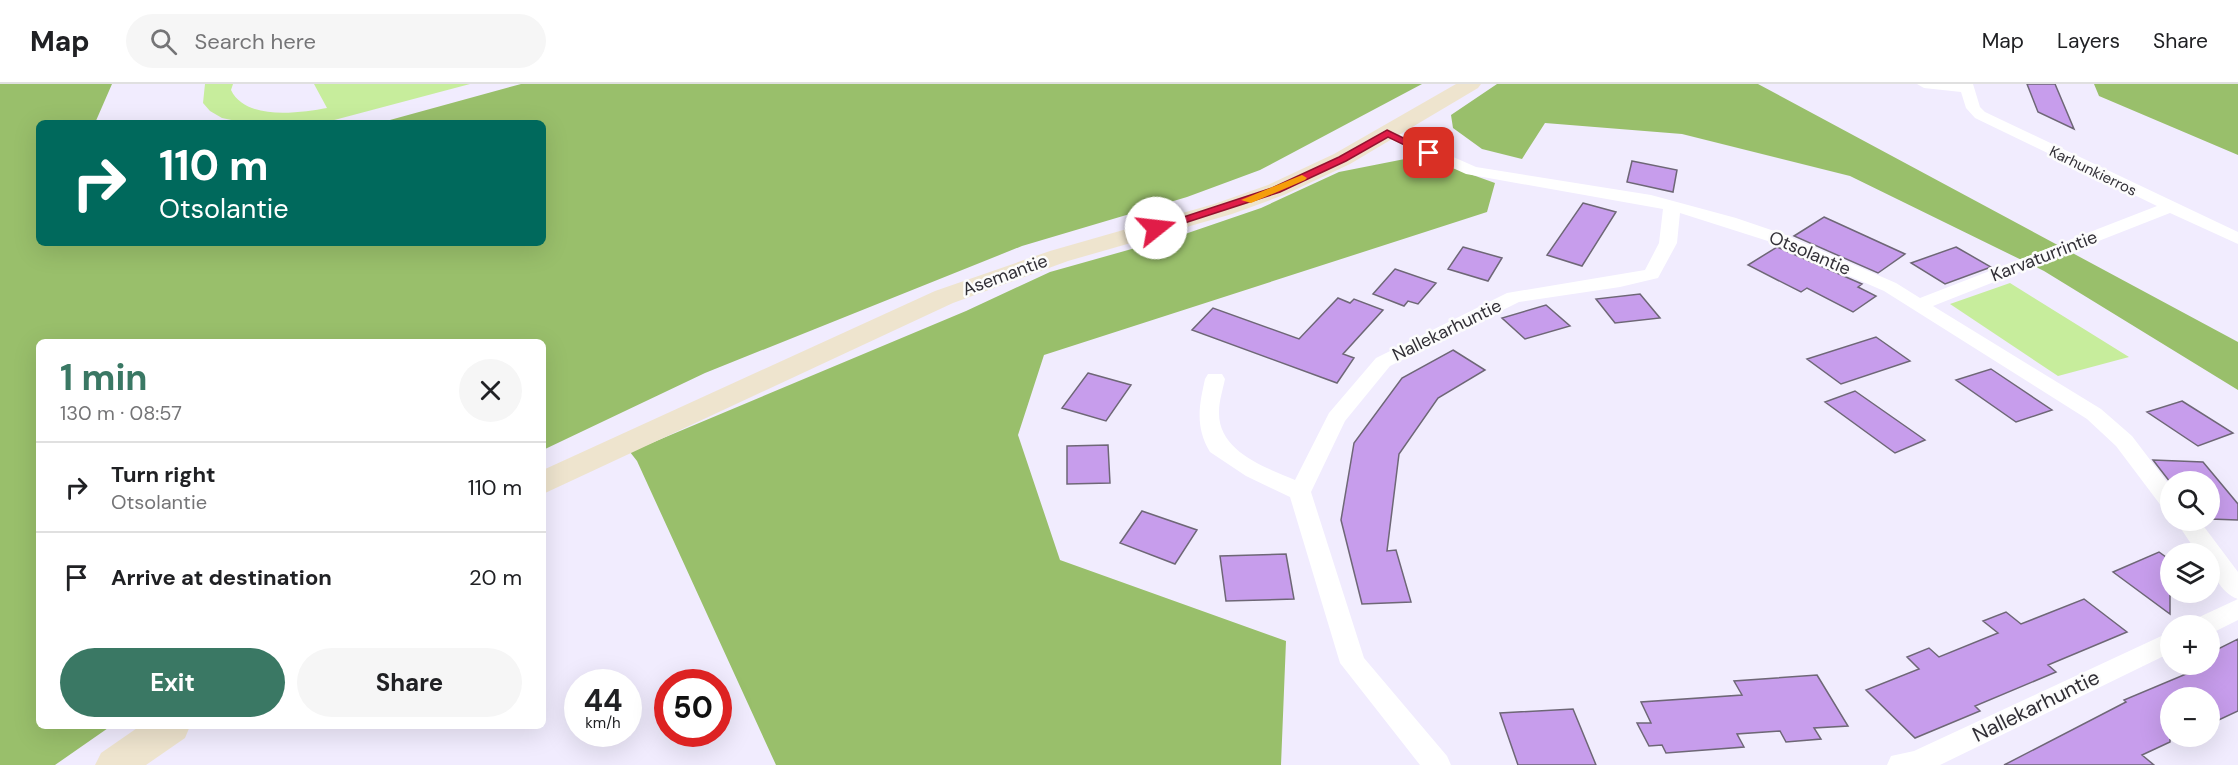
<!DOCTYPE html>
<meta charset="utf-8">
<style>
:root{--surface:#fff;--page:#f6f6f6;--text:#202124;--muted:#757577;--line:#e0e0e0;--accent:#3a7864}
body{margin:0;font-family:"DM Sans",sans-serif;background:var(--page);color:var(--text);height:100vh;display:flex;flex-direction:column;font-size:22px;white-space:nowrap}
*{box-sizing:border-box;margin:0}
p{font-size:20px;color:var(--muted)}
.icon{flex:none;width:33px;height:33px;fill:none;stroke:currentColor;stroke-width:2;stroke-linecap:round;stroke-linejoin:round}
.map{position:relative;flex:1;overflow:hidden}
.details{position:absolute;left:36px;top:255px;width:510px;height:390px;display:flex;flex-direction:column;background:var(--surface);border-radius:9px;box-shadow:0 6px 24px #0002}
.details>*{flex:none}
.top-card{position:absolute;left:36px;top:36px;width:510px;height:126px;border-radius:9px;box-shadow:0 6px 24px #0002;background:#00695c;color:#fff;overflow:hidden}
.buttons{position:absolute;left:2160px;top:387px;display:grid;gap:12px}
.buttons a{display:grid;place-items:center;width:60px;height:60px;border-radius:50%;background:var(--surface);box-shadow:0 6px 24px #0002;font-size:30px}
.speed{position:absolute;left:564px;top:585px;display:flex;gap:12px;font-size:30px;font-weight:700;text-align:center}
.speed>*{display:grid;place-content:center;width:78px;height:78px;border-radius:50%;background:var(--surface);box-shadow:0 6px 24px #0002;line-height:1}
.speed small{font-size:15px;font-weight:400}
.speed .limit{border:9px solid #d22;background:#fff;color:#111}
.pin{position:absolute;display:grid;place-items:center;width:51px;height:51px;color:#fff;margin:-26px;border-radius:12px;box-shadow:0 3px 9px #0006}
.me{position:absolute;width:66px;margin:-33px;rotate:74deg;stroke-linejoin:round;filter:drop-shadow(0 0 4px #0008)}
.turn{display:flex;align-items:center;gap:21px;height:126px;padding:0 24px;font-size:27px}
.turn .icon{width:78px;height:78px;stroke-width:2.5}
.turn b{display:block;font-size:42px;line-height:51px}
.round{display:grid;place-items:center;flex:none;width:63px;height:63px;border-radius:32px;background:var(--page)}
.summary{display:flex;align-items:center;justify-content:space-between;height:102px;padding:0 24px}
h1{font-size:36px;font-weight:700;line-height:45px;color:var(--accent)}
.action{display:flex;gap:12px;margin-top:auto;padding:12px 24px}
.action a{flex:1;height:69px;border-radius:36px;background:var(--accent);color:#fff;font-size:24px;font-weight:700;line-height:69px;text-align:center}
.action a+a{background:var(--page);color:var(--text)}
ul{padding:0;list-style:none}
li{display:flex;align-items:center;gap:18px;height:90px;padding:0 24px;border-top:2px solid var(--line)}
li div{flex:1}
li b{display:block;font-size:22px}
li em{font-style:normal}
header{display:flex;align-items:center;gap:36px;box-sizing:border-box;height:84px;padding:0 30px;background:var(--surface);border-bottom:2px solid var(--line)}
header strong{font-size:28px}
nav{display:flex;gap:33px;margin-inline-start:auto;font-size:21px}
.search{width:420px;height:54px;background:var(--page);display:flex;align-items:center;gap:15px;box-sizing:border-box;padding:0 21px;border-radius:33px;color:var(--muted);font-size:22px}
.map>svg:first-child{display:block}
.green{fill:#c7ed9c}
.forest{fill:#99bf6b}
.building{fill:#c79dec;stroke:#6e6776;stroke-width:1.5}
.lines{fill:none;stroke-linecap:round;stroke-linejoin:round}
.minor{fill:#fff;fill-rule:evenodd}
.secondary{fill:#eee4ce;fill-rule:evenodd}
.route{fill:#e11d48;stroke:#92132f;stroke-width:1.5}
.slow{fill:#f59e0b}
.labels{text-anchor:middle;stroke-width:5;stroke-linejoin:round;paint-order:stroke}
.far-street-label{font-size:15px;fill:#312f36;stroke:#fcfcfc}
.street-label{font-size:18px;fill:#312f36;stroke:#fcfcfc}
.near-street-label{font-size:21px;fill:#312f36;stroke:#fcfcfc}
</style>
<header>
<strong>Map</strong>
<div class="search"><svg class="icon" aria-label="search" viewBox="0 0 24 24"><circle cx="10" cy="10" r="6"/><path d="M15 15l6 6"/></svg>Search here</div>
<nav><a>Map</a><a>Layers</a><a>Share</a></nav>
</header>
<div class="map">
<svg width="2238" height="681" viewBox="0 0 2238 681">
<rect width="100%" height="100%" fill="#f1ecfe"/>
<!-- green -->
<path class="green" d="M205,0H233L231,6C246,37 299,29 327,24L314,0H470L323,39L241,38L222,34L210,27L203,19Z
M2010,199L2129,273L2058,292L1950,220Z"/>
<!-- forest -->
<path class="forest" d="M0,0H112L95,39H39V159H543V39H379L521,0H1422L1260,86L1187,113L1022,162L705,289L543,366V258H39V642H111L55,681H0Z
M1497,0H1758L2238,258V306L2044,187L1850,92L1682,50L1545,39L1522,75L1482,65L1453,44L1451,31Z
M2094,0H2238V71L2099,12Z
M1420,72L1495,99L1487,128L1044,271L1018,351L1060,476L1286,557L1281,681H776L637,377L630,368L966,227L1050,188L1185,150L1261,124L1339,88Z"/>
<!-- building -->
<path class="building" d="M2027,0H2055L2074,45L2038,28Z
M1632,77L1677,86L1673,108L1627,98Z
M1583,119L1616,128L1582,182L1547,171Z
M1824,133L1905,170L1878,189L1794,152Z
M1463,163L1502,174L1488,197L1448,185Z
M1777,163L1862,200L1858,203L1876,212L1853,228L1807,204L1801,208L1748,181Z
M1956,163L1991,183L1945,200L1911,179Z
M1395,185L1436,199L1418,220L1408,217L1404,222L1373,210Z
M1640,210L1660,234L1615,239L1596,215Z
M1338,214L1350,219L1354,215L1383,226L1343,270L1354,274L1337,299L1192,246L1213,224L1299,255Z
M1546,221L1570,242L1525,255L1502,234Z
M1876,253L1910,277L1841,300L1807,275Z
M1453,266L1485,286L1438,314L1399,370L1387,467L1396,466L1411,518L1362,520L1341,436L1354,359L1402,294Z
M1991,285L2052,326L2016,338L1956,296Z
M1088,289L1131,301L1106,337L1062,324Z
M1855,307L1925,356L1895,369L1825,318Z
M2182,317L2233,349L2198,362L2147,328Z
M1108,361L1110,399L1067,400V362Z
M2153,376L2203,378L2238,420V436L2210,435V398H2170Z
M1142,427L1197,446L1175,480L1120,459Z
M2159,468L2170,476V530L2113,488Z
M1286,470L1294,515L1226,517L1220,472Z
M2084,515L2127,548L2048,581L2056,588L1975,622L1980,627L1915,654L1866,606L1919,585L1907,573L1929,564L1939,573L1998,549L1983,537L2006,528L2021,540Z
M2238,555V627L2210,640V614H2170V658L2142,671L2154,681H2004L2126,618L2124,616L2210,580V569Z
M1817,591L1848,642L1814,644L1821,655L1786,658L1780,647L1737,650L1744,663L1666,669L1662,661L1649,662L1637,639H1651L1641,618L1742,611L1734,597Z
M1573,625L1596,681H1518L1500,629Z"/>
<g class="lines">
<!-- minor -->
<path class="minor" d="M1917,0H1973L1980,23L1985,28L2238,148V160L2170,129L1933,222L2101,325L2132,352L2170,402V425L2162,423L2116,362L2087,335L1884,207L1771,158L1680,129L1677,159L1658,194L1620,203L1519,218L1390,282L1345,337L1311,408L1364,574L1447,672L1451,681H1420L1340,579L1290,413L1246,392L1210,368C1195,343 1199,322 1205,295L1208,290H1222L1225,295C1223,305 1219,317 1219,328C1218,367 1264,383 1295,396L1329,329L1376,274L1507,209L1645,186L1659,159L1663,125L1466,90L1382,52L1379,49L1382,46H1392L1476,83L1651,111L1736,134L1783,150L1896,199L1920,214L2157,122L1975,34L1966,24L1961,8L1924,4Z
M2175,436H2199L2238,488V515C2220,509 2210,487 2210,470H2198Z
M2238,515V536L2210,550V542H2192L2195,535Z
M2170,548V569L1940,681H1887L1891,672L1914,667Z"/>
<!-- secondary -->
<path class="secondary" d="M1456,0H1481L1478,4L1350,80L1284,111L1232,130L1068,177L953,219L543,410V386L935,207L1050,167L1214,120L1268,101L1334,70Z
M140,642H190L185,654L146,681H95L101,669Z"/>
</g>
<!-- route -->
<path class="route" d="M1387,46L1434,69L1425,71L1388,53L1346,77L1280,108L1160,147L1150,144L1272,104L1339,73Z"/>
<!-- slow -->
<path class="slow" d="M1302,91L1307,94L1305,96L1251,119L1241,116Z"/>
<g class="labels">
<!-- far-street labels -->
<g class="far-street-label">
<text transform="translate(2093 87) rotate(26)" y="5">Karhunkierros</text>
</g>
<!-- street labels -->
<g class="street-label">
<text transform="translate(1810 169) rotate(23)" y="6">Otsolantie</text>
<text transform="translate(2044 172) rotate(-21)" y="6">Karvaturrintie</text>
<text transform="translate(1005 191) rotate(-20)" y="6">Asemantie</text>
<text transform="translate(1447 246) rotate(-26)" y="6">Nallekarhuntie</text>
</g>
<!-- near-street labels -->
<g class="near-street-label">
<text transform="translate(2036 622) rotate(-26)" y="7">Nallekarhuntie</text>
</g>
</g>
</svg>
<div class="buttons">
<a><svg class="icon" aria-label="search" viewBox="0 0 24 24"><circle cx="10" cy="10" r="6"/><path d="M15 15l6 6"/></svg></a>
<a><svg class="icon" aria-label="layers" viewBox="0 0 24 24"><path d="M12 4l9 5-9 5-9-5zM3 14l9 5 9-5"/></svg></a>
<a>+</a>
<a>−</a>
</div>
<div class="speed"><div>44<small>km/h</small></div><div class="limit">50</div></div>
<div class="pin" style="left:1429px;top:69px;background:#d93025"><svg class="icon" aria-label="arrive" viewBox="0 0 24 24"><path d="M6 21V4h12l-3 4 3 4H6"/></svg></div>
<svg class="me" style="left:1156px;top:144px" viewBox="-20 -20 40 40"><circle r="19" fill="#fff"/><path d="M0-13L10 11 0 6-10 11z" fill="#e11d48"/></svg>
<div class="top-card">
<div class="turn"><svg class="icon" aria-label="right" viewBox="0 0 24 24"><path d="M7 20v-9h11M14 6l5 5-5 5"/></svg><div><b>110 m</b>Otsolantie</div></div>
</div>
<section class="details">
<div class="summary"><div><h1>1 min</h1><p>130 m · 08:57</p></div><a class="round"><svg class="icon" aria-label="close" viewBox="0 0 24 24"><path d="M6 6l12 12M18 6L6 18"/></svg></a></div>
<ul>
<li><svg class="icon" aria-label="right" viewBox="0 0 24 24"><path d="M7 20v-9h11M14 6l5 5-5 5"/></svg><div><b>Turn right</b><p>Otsolantie</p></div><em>110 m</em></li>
<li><svg class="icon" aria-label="arrive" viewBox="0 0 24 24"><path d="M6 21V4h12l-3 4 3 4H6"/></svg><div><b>Arrive at destination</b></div><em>20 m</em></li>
</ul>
<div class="action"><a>Exit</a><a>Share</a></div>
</section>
</div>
